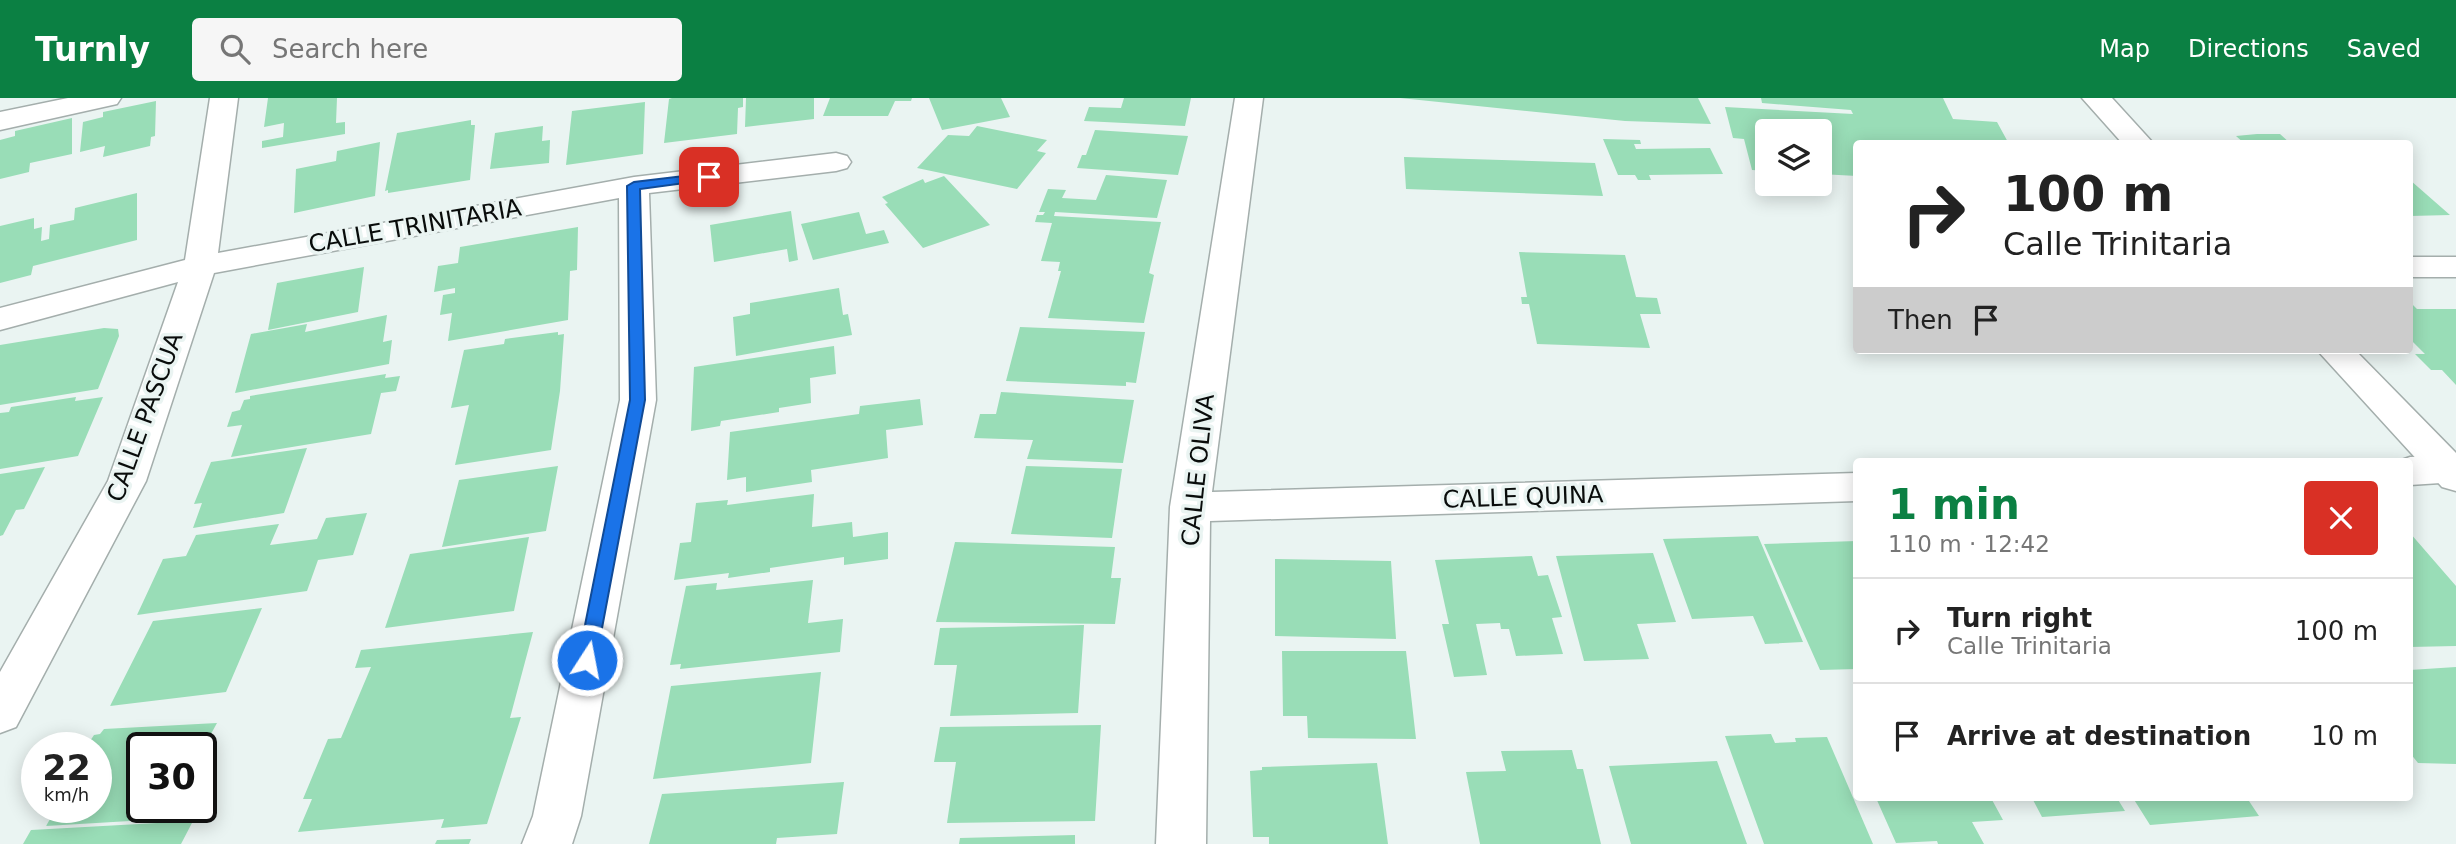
<!DOCTYPE html>
<meta charset="utf-8">
<style>
:root{--surface:#fff;--page:#f6f6f6;--text:#222;--muted:#767676;--line:#e0e0e0;--accent:#0b8043}
body{margin:0;font-family:"DejaVu Sans",sans-serif;background:var(--page);color:var(--text);height:100vh;display:flex;flex-direction:column;font-size:26px;white-space:nowrap}
*{box-sizing:border-box;margin:0}
p{font-size:23px;color:var(--muted)}
.icon{flex:none;width:38px;height:38px;fill:none;stroke:currentColor;stroke-width:2;stroke-linecap:round;stroke-linejoin:round}
.map{position:relative;flex:1;overflow:hidden}
.details{position:absolute;left:1853px;top:360px;width:560px;height:343px;display:flex;flex-direction:column;background:var(--surface);border-radius:7px;box-shadow:0 4px 18px #0003}
.details>*{flex:none}
.guide{position:absolute;left:1853px;top:42px;width:560px;height:214px;border-radius:7px;box-shadow:0 4px 18px #0003;background:#fff;color:var(--text);overflow:hidden}
.fabs{position:absolute;left:1755px;top:21px;display:grid;gap:14px}
.fabs a{display:grid;place-items:center;width:77px;height:77px;border-radius:7px;background:var(--surface);box-shadow:0 4px 18px #0003;font-size:35px}
.speed{position:absolute;left:21px;top:634px;display:flex;gap:14px;font-size:35px;font-weight:700;text-align:center}
.speed>*{display:grid;place-content:center;width:91px;height:91px;border-radius:50%;background:var(--surface);box-shadow:0 4px 18px #0003;line-height:1}
.speed small{font-size:18px;font-weight:400}
.speed .limit{border:4px solid #111;border-radius:10px;background:#fff;color:#111}
.pin{position:absolute;display:grid;place-items:center;width:60px;height:60px;color:#fff;margin:-30px;border-radius:14px;box-shadow:0 4px 10px #0006}
.me{position:absolute;width:77px;margin:-38px;rotate:11deg;stroke-linejoin:round;filter:drop-shadow(0 0 5px #0008)}
.turn{display:flex;align-items:center;gap:24px;height:147px;padding:0 35px;font-size:32px}
.turn .icon{width:91px;height:91px;stroke-width:2.5}
.turn b{display:block;font-size:49px;line-height:60px}
.then{display:flex;align-items:center;height:66px;padding:0 35px;background:#0003;gap:14px;font-size:26px}
.round{display:grid;place-items:center;flex:none;width:74px;height:74px;border-radius:7px;background:var(--page)}
.summary{display:flex;align-items:center;justify-content:space-between;height:119px;padding:0 35px}
h1{font-size:42px;font-weight:600;line-height:52px;color:var(--accent)}
ul{padding:0;list-style:none}
li{display:flex;align-items:center;gap:21px;height:105px;padding:0 35px;border-top:2px solid var(--line)}
li div{flex:1}
li b{display:block;font-size:26px}
li em{font-style:normal}
header{display:flex;align-items:center;gap:42px;box-sizing:border-box;height:98px;padding:0 35px;background:var(--accent);color:#fff}
header strong{font-size:33px}
nav{display:flex;gap:38px;margin-inline-start:auto;font-size:24px}
.search{width:490px;height:63px;background:var(--page);display:flex;align-items:center;gap:18px;box-sizing:border-box;padding:0 24px;border-radius:7px;color:var(--muted);font-size:26px}
.map>svg:first-child{display:block}
.building{fill:#99ddb7}
.lines{fill:none;stroke-linecap:round;stroke-linejoin:round}
.street-casing{stroke:#a4aeac;stroke-width:3}
.secondary-casing{stroke:#a4aeac;stroke-width:3}
.street{fill:#fff;fill-rule:evenodd}
.secondary{fill:#fff;fill-rule:evenodd}
.route{fill:#1a73e8;stroke:#114b97;stroke-width:2}
.labels{text-anchor:middle;stroke-width:7;stroke-linejoin:round;paint-order:stroke}
.street-label{font-size:24px;fill:#090c0b;stroke:#eaf4f2}
</style>
<header>
<strong>Turnly</strong>
<div class="search"><svg class="icon" aria-label="search" viewBox="0 0 24 24"><circle cx="10" cy="10" r="6"/><path d="M15 15l6 6"/></svg>Search here</div>
<nav><a>Map</a><a>Directions</a><a>Saved</a></nav>
</header>
<div class="map">
<svg width="2456" height="746" viewBox="0 0 2456 746">
<rect width="100%" height="100%" fill="#eaf4f2"/>
<!-- building -->
<path class="building" d="M268,0H337L336,25L345,24V36L262,50V43L283,39L284,25L264,29Z
M672,0H743V9L738,10L737,36L664,45L669,1Z
M746,0H814V21L745,29Z
M830,0H912L911,3H895L888,18H823Z
M929,0H1001L1010,19L942,32Z
M1124,0H1191L1185,28L1084,23L1089,9L1121,10Z
M1400,0H1698L1711,26L1625,23Z
M1761,0H1943L1953,21L1997,24L2009,46H1857V78L1820,76V33H1768V73L1752,72L1744,41L1733,40L1725,9L1853,16L1851,12L1762,5Z
M156,3L155,38L151,39L150,48L103,59L105,48L80,54L83,24L103,19V14Z
M645,4L643,56L566,67L572,13Z
M72,20V56L30,65L29,74L0,81V42L15,38V33Z
M471,22V27H475L470,82L388,95V92L385,93L397,35Z
M543,28L542,43L550,42L549,65L490,71L495,35Z
M977,28L1047,42L1037,53L1046,55L1017,91L917,70L948,37L969,38Z
M1095,32L1188,38L1178,77L1077,70L1082,57H1086Z
M2257,36H2280L2291,46H2245L2236,38Z
M1603,41L1640,42L1641,46H1634L1636,51L1710,50L1723,76L1649,77L1651,82H1638L1635,77H1618Z
M380,44L375,98L294,115L296,71L336,63L337,53Z
M1404,59L1595,65L1603,98L1406,91Z
M1106,77L1167,82L1157,120L1055,114L1054,118L1161,124L1149,175L1154,177L1144,225L1048,220L1061,173H1058L1060,164L1041,163L1052,125L1035,124L1037,117H1043L1045,114H1039L1048,91L1066,92L1062,100L1096,102Z
M944,78L990,127L923,150L885,106L888,105L882,99L923,81L925,85Z
M2410,82L2450,117L2410,118Z
M137,95V142L33,168L31,177L0,185V128L34,120V131L42,129L41,143L49,141L50,127L74,122L75,110Z
M791,113L798,162L789,164L787,151L714,164L710,127Z
M859,114L866,136L884,132L889,145L813,162L801,126Z
M578,129L577,172L570,173L568,222L448,243L452,215L440,217L443,197L455,195V190L434,194L438,168L458,165L460,149Z
M1519,154L1625,157L1636,199L1657,200L1661,216H1640L1650,250L1537,246L1529,206H1522L1521,199H1527Z
M364,169L358,214L268,232L277,185Z
M839,190L843,217L848,216L852,237L736,258L733,219L750,216V205Z
M2410,204L2417,211H2456V287L2442,272H2431L2415,256H2425L2410,241Z
M387,217L383,244L392,242L389,266L235,295L251,236L307,226L305,234Z
M1020,229L1145,234L1136,285L1126,284V288L1006,283Z
M104,230L118,231L119,238L98,291L0,307V247Z
M558,234V237L564,236L560,293L551,352L455,367L469,307L451,310L464,252L504,246L505,241Z
M834,248L836,276L810,280L811,305L779,310V314L721,323L720,328L691,333L694,269Z
M386,276L385,280L400,278L396,293L381,295L371,336L231,359L242,327L227,329L232,314L240,312L244,302L250,301V298Z
M1001,294L1134,302L1123,365L1027,361L1033,342L974,340L980,316H996Z
M76,299L75,303L103,299L78,358L0,371V315L9,314L11,309Z
M920,301L923,327L886,332L888,360L811,372L812,384L746,394V379L727,382L730,334L859,316L860,308Z
M307,350L284,415L193,430L202,405L194,406L211,364Z
M558,368L546,433L442,449L459,382Z
M1026,368L1122,371L1112,440L1011,436Z
M45,369L24,411L16,412L3,437L0,438V376Z
M814,396L812,429L852,424L853,439L888,434V461L844,467V459L770,470V474L728,480L729,475L674,482L680,445L691,444L696,405L728,402L727,407Z
M367,415L353,457L318,462L307,493L137,517L163,461L186,458L196,437L279,426L270,447L317,441L326,420Z
M2410,435L2456,488V548L2410,549Z
M1758,438L1803,544L1765,546L1753,518L1692,521L1663,441Z
M529,439L514,513L385,530L410,456Z
M1857,443V571L1820,572L1764,446Z
M955,444L1115,449L1111,480H1121L1115,526L936,524Z
M1653,455L1676,524L1637,526L1649,561L1584,563L1556,458Z
M1532,458L1538,478L1548,477L1562,519L1552,520L1563,556L1516,558L1509,531H1501L1500,525L1476,526L1487,577L1454,579L1442,526H1449L1435,462Z
M1275,461L1391,463L1396,541L1275,538Z
M813,482L808,525L843,521L840,554L680,571L681,566L670,567L686,488L717,485L716,492Z
M262,510L226,594L110,608L153,523Z
M1084,527L1078,615L950,618L957,567H934L940,530Z
M533,534L510,620L521,619L487,726L441,730L444,721L298,734L312,701H303L328,641L341,640L371,569L355,570L361,552Z
M1282,553H1406L1416,641L1308,640L1307,618H1283Z
M2456,569V666L2418,665L2410,655V572Z
M821,574L811,665L653,681L671,588Z
M217,625L201,654V649H142V709H186L180,720L46,728L57,709H96V649H86L94,637L100,636L104,631Z
M1101,627L1095,723L947,725L956,664H934L940,629Z
M1771,636L1775,645L1796,644L1795,640L1827,639L1873,746H1764L1725,638Z
M1572,652L1577,671H1583L1601,746H1480L1466,674L1506,673L1501,653Z
M1717,663L1747,746H1631L1609,668Z
M1377,665L1388,746H1269V739H1253L1250,673L1262,672V669Z
M215,677L201,703V678Z
M844,684L837,736L777,740L776,746H649L662,696Z
M1876,700H1991L2003,722L1972,724L1984,746H1938L1937,743L1896,745Z
M2032,700H2117L2125,713L2042,719Z
M2133,700H2247L2259,718L2150,727Z
M193,723L181,746H23L31,732Z
M1075,737V746H959L960,740Z
M471,741L469,746H435L437,742Z"/>
<g class="lines">
<defs>
<path id="street" d="M210,0H238L218,155L634,79L836,55L847,58L851,64L847,70L836,73L649,95L656,302L581,718L572,746H522L533,718L620,302L619,100L214,175L146,383L16,629L0,635V574L108,383L178,184L0,232V210L185,162Z
M1235,0H1263L1212,394L1857,375V403L1210,423L1206,746H1156L1170,409Z
M2410,159H2456V179H2410Z
M2449,358L2456,360V384L2410,387V364H2396L2410,359Z"/>
<path id="secondary" d="M68,0H121L117,6L0,32V14Z
M2082,0H2112L2154,46H2123Z
M2317,252H2355L2456,355V393L2442,389Z"/>
</defs>
<!-- street casing -->
<use href="#street" class="street-casing"/>
<!-- secondary casing -->
<use href="#secondary" class="secondary-casing"/>
<!-- street -->
<use href="#street" class="street"/>
<!-- secondary -->
<use href="#secondary" class="secondary"/>
</g>
<!-- route -->
<path class="route" d="M709,75L716,79L714,81L640,91L645,302L596,562L594,567L587,569L581,567L578,562L630,302L627,88L634,84Z"/>
<g class="labels">
<!-- street labels -->
<g class="street-label">
<text transform="translate(415 128) rotate(-10)" y="8">CALLE TRINITARIA</text>
<text transform="translate(145 319) rotate(-70)" y="8">CALLE PASCUA</text>
<text transform="translate(1198 372) rotate(-84)" y="8">CALLE OLIVA</text>
<text transform="translate(1523 399) rotate(-2)" y="8">CALLE QUINA</text>
</g>
</g>
</svg>
<div class="fabs">
<a><svg class="icon" aria-label="layers" viewBox="0 0 24 24"><path d="M12 4l9 5-9 5-9-5zM3 14l9 5 9-5"/></svg></a>
</div>
<div class="speed"><div>22<small>km/h</small></div><div class="limit">30</div></div>
<div class="pin" style="left:709px;top:79px;background:#d93025"><svg class="icon" aria-label="arrive" viewBox="0 0 24 24"><path d="M6 21V4h12l-3 4 3 4H6"/></svg></div>
<svg class="me" style="left:587px;top:562px" viewBox="-20 -20 40 40"><circle r="17" fill="#1a73e8" stroke="#fff" stroke-width="3"/><path d="M0-11L8 9 0 5-8 9z" fill="#fff"/></svg>
<div class="guide">
<div class="turn"><svg class="icon" aria-label="right" viewBox="0 0 24 24"><path d="M7 20v-9h11M14 6l5 5-5 5"/></svg><div><b>100 m</b>Calle Trinitaria</div></div>
<div class="then">Then<svg class="icon" aria-label="arrive" viewBox="0 0 24 24"><path d="M6 21V4h12l-3 4 3 4H6"/></svg></div>
</div>
<section class="details">
<div class="summary"><div><h1>1 min</h1><p>110 m · 12:42</p></div><a class="round" style="background:#d93025;color:#fff"><svg class="icon" aria-label="close" viewBox="0 0 24 24"><path d="M6 6l12 12M18 6L6 18"/></svg></a></div>
<ul>
<li><svg class="icon" aria-label="right" viewBox="0 0 24 24"><path d="M7 20v-9h11M14 6l5 5-5 5"/></svg><div><b>Turn right</b><p>Calle Trinitaria</p></div><em>100 m</em></li>
<li><svg class="icon" aria-label="arrive" viewBox="0 0 24 24"><path d="M6 21V4h12l-3 4 3 4H6"/></svg><div><b>Arrive at destination</b></div><em>10 m</em></li>
</ul>
</section>
</div>
